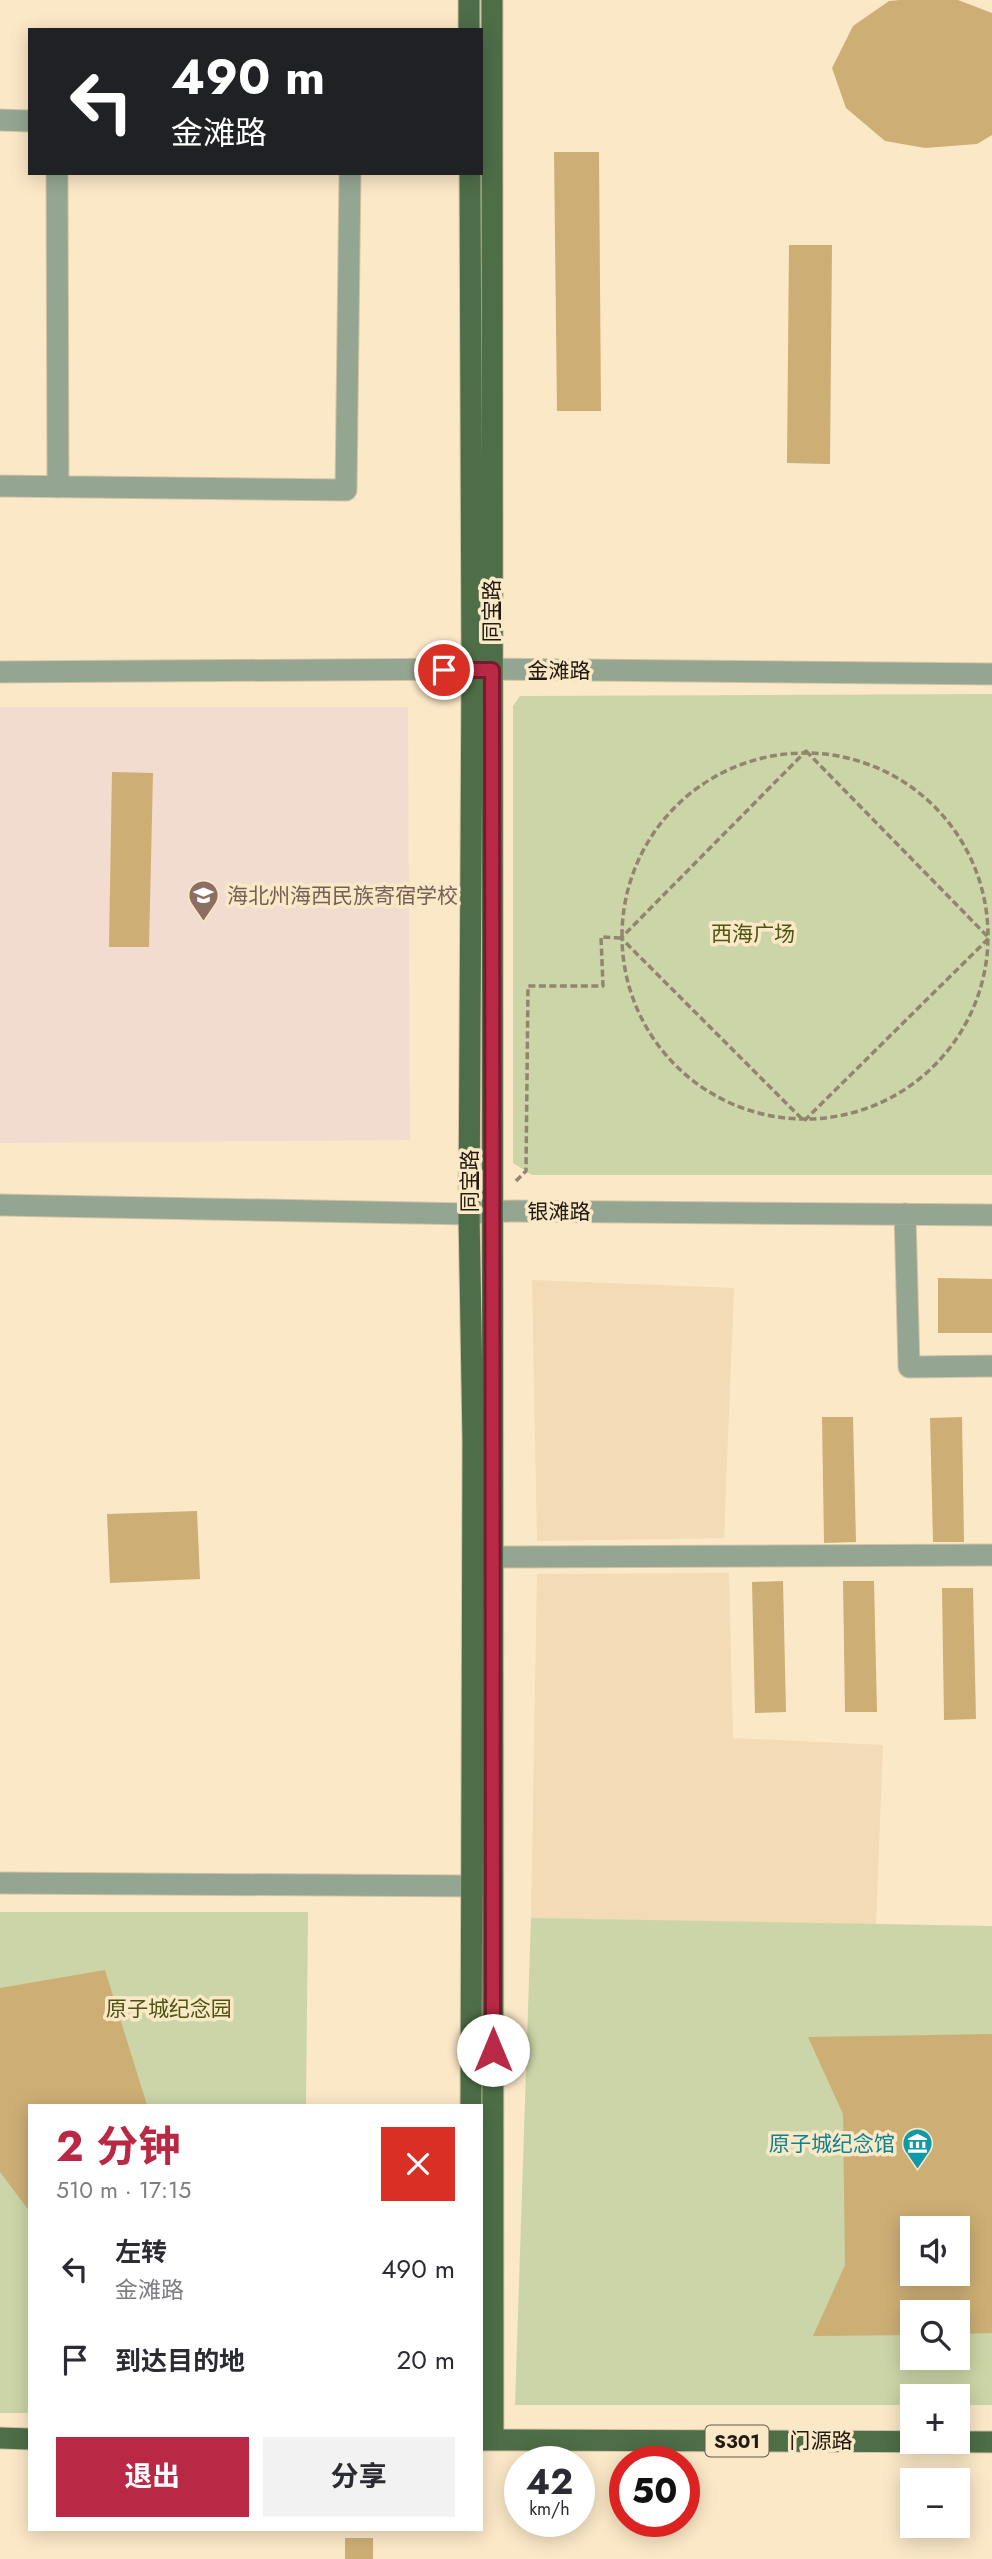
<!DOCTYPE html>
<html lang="zh">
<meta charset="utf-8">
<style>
:root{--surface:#fff;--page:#f2f2f3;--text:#2b2b33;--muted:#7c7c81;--accent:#b92845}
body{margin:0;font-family:Jost,"Noto Sans SC",sans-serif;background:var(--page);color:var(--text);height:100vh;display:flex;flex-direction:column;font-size:26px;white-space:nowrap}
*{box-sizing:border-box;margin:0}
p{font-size:23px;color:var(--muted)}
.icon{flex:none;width:38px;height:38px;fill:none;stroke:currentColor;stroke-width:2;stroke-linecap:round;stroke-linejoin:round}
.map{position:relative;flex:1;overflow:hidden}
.side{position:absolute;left:28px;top:2104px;width:455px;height:427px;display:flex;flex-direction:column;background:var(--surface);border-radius:0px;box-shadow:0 4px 18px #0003}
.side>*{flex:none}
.top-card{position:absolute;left:28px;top:28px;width:455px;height:147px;border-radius:0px;box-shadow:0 4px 18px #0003;background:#202124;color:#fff;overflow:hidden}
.fabs{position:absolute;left:900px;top:2216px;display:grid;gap:14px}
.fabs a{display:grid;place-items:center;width:70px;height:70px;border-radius:0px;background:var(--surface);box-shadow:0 4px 18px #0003;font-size:35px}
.speed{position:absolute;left:504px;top:2446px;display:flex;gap:14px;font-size:35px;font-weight:700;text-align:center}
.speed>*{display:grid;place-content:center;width:91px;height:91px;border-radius:50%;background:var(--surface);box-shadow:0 4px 18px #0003;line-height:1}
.speed small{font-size:18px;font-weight:400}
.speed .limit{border:10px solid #d22;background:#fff;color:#111}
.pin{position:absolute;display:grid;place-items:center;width:60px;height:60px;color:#fff;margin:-30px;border:4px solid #fff;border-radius:50%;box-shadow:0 2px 7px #0007}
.me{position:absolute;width:77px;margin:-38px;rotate:0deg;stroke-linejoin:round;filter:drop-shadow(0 0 5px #0008)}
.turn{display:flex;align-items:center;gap:24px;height:147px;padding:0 28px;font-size:32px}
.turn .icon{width:91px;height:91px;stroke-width:2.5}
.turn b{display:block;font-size:49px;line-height:60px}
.round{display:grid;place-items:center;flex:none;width:74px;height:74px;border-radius:0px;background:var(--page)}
.summary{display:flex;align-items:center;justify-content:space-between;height:119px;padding:0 28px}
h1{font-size:42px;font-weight:700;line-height:52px;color:var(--accent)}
.primary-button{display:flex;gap:14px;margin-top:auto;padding:14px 28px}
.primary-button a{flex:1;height:80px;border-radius:0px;background:var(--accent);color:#fff;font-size:28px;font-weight:700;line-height:80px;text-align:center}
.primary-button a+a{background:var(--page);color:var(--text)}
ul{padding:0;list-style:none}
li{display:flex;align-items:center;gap:21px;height:91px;padding:0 28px}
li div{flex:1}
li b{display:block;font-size:26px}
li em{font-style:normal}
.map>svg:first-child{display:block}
.built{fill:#f2dbb5}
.education{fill:#f2dbcf}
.green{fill:#cbd5a7;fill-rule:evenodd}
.building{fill:#cdae75;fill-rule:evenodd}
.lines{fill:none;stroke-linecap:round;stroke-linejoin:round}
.minor-casing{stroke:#d4c3a6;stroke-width:23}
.major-casing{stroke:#d4c3a6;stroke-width:23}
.path{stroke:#92856e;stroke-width:3.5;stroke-dasharray:7 3.5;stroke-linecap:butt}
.minor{stroke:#94a691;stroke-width:21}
.major{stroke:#4d6e47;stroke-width:21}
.route-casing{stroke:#781a2d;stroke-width:18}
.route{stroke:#b92845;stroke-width:12}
.labels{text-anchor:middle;stroke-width:7;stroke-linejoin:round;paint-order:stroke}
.shield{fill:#fbe8c7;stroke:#625846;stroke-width:2}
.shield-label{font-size:19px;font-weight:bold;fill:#211a0e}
.street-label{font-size:21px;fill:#211a0e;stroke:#fbe8c7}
.education-label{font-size:21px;fill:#785e54;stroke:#fbe8c7;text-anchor:start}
.park-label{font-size:21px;fill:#4c5511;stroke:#fbe8c7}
.culture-label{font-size:21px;fill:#0d838f;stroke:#fbe8c7;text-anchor:end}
</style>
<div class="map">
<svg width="992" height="2559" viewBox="0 0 992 2559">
<rect width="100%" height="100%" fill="#fbe8c7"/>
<!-- built -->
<path class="built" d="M532,1280L734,1288L724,1538L537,1541Z
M729,1573L733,1738L883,1745L876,1926L531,1918L537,1574Z"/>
<!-- education -->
<path class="education" d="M0,707H408L410,1140L0,1143Z"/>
<!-- green -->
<path class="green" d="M992,694V1175H532L513,1163V706L520,696Z
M0,1912H308L306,2105H30V2413H0Z
M531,1918L992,1926V2405H957V2396H912V2405H515ZM912,2228H957V2273H912ZM912,2312H957V2357H912Z"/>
<!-- building -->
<path class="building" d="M900,0H958L992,13V135L977,144L925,148L885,141L846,108L832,68L853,26L889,1Z
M554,152H599L601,411H557Z
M789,245H832L830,464L787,463Z
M112,772L153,773L149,947H109Z
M938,1278L992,1279V1333H938Z
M822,1417H853L856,1542L824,1543Z
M962,1417L964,1542H933L930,1418Z
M197,1511L200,1579L110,1583L107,1514Z
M783,1581L786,1712L755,1713L752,1582Z
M843,1581H874L877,1712H845Z
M942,1588H973L976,1719L944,1720Z
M105,1970L147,2105H30V2212L0,2172V1988Z
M992,2034V2333L957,2334V2312H912V2335L813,2336L845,2265L843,2114L808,2037ZM912,2228H957V2273H912Z
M345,2538H373V2559H345Z"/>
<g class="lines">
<defs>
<path id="minor" d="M0,120L30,121
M57,173L58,487
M0,486L346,490L350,173
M0,672L472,669L992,674
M0,1205L469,1214L493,1211L992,1215
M905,1214L909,1367L992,1366
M493,1557L992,1555
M0,1883L471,1886L487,1885"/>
<path id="major" d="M469,0V30
M492,0L493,2440
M470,173L472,669L469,1214L473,1441L471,2105
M0,2438L30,2439
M481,2440L992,2442"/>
</defs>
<!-- minor casing -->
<use href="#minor" class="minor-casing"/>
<!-- major casing -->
<use href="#major" class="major-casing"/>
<!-- path -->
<path class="path" d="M806,751L989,938L804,1121L621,938Z
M622 936a183 183 0 1 1 366 0a183 183 0 1 1-366 0Z
M516,1181L526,1171L528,986H603L601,937L621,938"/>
<!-- minor -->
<use href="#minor" class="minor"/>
<!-- major -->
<use href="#major" class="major"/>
</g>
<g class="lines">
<defs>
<path id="route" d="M444,670H492L493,2050"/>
</defs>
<!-- route casing -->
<use href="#route" class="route-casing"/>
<!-- route -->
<use href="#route" class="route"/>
</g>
<!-- icons -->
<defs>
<symbol id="school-pin" viewBox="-11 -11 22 30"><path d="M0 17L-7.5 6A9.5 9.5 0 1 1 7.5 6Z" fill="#8d6e63" stroke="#fbe8c7"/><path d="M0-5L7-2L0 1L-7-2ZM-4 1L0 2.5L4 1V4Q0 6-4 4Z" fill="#fff"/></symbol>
<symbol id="museum-pin" viewBox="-11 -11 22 30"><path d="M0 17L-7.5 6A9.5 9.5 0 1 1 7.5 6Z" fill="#0f9aa8" stroke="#fbe8c7"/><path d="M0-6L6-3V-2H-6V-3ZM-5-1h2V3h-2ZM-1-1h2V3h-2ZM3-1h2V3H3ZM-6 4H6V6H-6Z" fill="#fff"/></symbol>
</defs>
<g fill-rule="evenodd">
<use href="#school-pin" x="186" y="878" width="35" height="47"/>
<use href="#museum-pin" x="900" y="2126" width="35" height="47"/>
</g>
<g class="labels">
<!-- shield labels -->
<rect class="shield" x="705.5" y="2425.5" width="63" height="31" rx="5"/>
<g class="shield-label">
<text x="737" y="2448">S301</text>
</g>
<!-- street labels -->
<g class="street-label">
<text transform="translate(492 611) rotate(-90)" y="7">同宝路</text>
<text x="559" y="678">金滩路</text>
<text transform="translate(470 1181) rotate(-90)" y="7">同宝路</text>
<text x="559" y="1219">银滩路</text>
<text x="821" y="2448">门源路</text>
</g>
<!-- education labels -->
<g class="education-label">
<text x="227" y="903">海北州海西民族寄宿学校</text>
</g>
<!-- park labels -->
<g class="park-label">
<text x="753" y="941">西海广场</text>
<text x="169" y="2016">原子城纪念园</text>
</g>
<!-- culture labels -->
<g class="culture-label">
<text x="895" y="2151">原子城纪念馆</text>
</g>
</g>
</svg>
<div class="fabs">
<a><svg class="icon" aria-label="sound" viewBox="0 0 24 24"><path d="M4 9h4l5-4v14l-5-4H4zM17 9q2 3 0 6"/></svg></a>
<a><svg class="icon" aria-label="search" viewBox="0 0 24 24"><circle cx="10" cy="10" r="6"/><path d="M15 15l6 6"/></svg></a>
<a>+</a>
<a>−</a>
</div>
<div class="speed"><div>42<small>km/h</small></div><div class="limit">50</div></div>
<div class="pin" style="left:444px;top:670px;background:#d93025"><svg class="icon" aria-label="arrive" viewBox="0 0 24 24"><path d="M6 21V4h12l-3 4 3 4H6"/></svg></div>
<svg class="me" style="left:493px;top:2050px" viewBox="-20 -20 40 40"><circle r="19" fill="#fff"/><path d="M0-13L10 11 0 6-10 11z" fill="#b92845"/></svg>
<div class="top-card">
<div class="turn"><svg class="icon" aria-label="left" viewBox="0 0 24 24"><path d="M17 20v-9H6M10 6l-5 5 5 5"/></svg><div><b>490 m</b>金滩路</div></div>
</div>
<section class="side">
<div class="summary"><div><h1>2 分钟</h1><p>510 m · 17:15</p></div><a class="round" style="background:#d93025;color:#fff"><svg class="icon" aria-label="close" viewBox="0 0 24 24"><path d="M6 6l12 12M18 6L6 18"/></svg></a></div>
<ul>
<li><svg class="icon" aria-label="left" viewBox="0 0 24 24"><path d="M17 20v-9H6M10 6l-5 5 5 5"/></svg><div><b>左转</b><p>金滩路</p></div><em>490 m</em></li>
<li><svg class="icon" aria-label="arrive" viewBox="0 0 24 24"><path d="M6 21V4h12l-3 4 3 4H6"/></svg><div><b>到达目的地</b></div><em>20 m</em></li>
</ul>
<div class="primary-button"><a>退出</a><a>分享</a></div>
</section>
</div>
